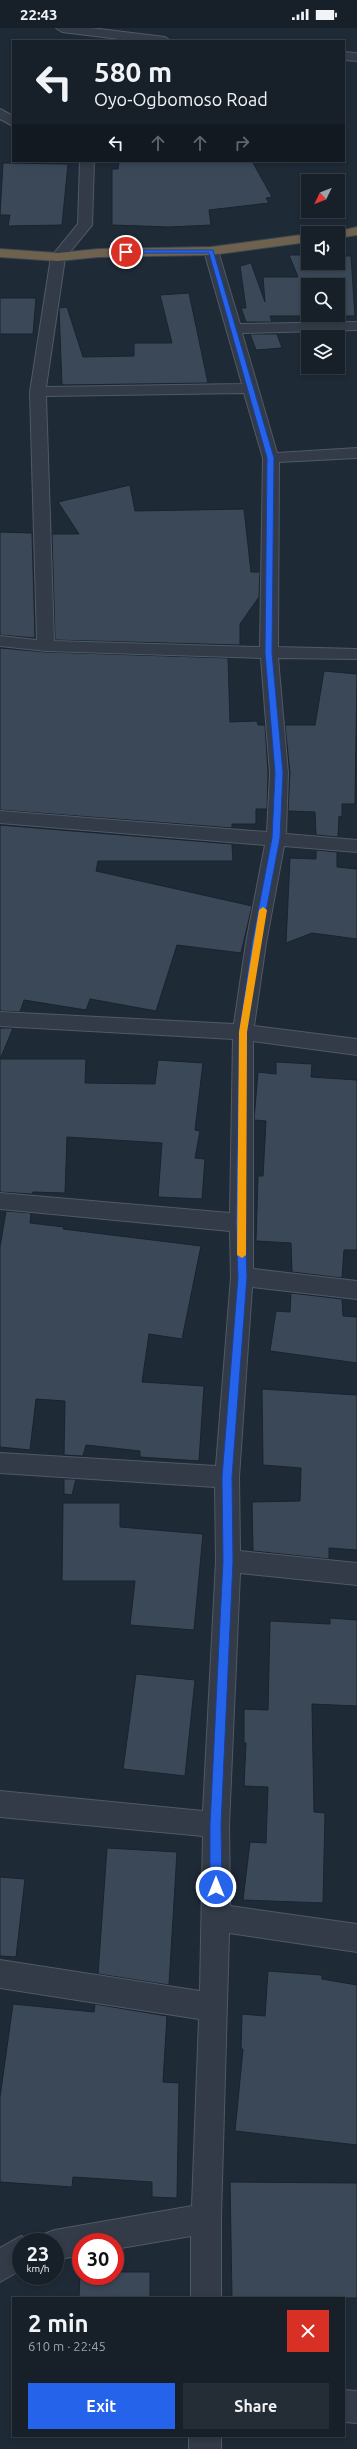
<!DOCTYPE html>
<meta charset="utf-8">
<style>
:root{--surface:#172029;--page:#242d35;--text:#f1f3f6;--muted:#9ea3a8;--line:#363e46;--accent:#2563eb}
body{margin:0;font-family:Ubuntu,sans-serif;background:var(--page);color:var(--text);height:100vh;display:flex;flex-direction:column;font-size:15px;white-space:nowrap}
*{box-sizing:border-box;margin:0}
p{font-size:13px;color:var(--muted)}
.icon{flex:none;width:22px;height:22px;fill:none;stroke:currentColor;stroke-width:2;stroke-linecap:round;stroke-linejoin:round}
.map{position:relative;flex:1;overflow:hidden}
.sheet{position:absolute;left:12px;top:2269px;width:333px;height:140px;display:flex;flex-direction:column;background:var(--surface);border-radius:0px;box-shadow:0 2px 6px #0003,0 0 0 1px var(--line)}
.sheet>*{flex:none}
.banner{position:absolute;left:12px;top:12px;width:333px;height:122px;border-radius:0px;box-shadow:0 2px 6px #0003,0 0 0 1px var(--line);background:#172029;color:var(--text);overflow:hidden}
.needle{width:26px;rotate:227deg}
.buttons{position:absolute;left:301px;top:146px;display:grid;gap:8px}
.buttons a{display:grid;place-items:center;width:44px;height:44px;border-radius:0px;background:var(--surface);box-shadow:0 2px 6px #0003,0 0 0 1px var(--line);font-size:20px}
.speed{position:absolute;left:12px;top:2205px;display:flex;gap:8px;font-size:20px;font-weight:700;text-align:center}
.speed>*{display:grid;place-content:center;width:52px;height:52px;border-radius:50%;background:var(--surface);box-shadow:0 2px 6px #0003,0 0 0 1px var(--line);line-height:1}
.speed small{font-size:10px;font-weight:400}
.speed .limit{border:6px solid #d22;background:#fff;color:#111}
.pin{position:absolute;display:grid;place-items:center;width:34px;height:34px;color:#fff;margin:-17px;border:2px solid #fff;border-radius:50%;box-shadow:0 1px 4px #0007}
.me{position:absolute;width:44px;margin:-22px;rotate:0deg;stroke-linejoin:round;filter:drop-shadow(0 0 3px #0008)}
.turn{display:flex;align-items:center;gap:14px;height:84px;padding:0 16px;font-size:18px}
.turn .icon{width:52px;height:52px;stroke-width:2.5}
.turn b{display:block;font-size:28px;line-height:34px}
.lanes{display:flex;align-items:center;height:38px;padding:0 16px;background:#0003;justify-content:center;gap:20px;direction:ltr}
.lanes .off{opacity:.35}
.round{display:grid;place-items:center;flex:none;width:42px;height:42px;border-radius:0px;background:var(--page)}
.head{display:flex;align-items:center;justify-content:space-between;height:68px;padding:0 16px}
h1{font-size:24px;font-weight:700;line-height:30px}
.primary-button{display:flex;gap:8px;margin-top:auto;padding:8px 16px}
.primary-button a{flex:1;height:46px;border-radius:0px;background:var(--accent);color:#fff;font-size:16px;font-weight:700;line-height:46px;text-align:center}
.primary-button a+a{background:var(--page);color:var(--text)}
.status{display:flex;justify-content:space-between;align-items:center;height:28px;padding:0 20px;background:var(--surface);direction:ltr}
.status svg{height:11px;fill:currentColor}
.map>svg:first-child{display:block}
.building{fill:#3b4858;stroke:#1a232e;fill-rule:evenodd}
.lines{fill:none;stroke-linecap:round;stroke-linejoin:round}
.minor-casing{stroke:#505966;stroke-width:2}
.highway-casing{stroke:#3d4652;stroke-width:2}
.minor{fill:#333b48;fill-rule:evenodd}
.highway{fill:#6e624f;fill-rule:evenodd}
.route{fill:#2563eb;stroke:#184099}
.slow{fill:#f59e0b}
</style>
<div class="status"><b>22:43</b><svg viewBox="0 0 49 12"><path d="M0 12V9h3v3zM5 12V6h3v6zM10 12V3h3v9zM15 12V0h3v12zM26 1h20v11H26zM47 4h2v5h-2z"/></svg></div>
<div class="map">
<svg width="357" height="2421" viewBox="0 0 357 2421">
<rect width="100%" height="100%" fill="#1f2a37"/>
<!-- building -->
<path class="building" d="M119,133H252L272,169L266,170L269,175L209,182L211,197L170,199L112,197V141H118Z
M3,135L68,136L62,197L8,198L10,187H0Z
M289,227H308V235H338V228H351L355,288H270L272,294H246L241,280H246L240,238L251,235L265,274L263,249H298ZM308,257H338V287H308Z
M189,265L208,355L62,357L59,280L67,279L83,329L134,328V315H172L160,267Z
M0,270H36L33,306H0Z
M250,306H277L282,320L256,322Z
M130,457L135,483L244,481L251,544H260L259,569L240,596V617L55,612L52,506H79L58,474Z
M0,504L32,505L35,610L0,607Z
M0,620L46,624L228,630L230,694L257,693L258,697H265L268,745L267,781H256V796H232V800L0,782Z
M324,643L357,646L355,776H342V789L339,788L338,809L316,807L315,784L288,783L290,745L285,697H315Z
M0,797L232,816L233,833H98L96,843L252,878L241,925L177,917L156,983L90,971L86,982L24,972L20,984L0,983Z
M316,822L337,824V839L357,841V911L312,905L286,915L290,830L316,831Z
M0,1000H13L1,1029H0Z
M0,1031H86L85,1055L155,1056L158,1032L203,1035L195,1102L200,1103L195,1130L205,1131L202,1171L158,1169L162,1115L67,1109L65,1165L33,1164L32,1166L0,1164Z
M276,1034L312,1036L311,1049L357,1052V1222H344L342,1250L292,1244L291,1215L256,1213L258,1148H263L266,1093L254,1092L258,1044L276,1046Z
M6,1183L31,1185L30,1195L64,1199L63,1201L201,1218L182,1311L149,1306L142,1354L204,1358L199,1433L140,1429V1423L86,1417L83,1428L64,1427L65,1373L36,1371L30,1422L0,1419V1219Z
M291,1265L342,1271L343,1288L357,1289V1335L270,1323L276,1283L290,1284Z
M262,1361L357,1367V1522L329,1520V1531L253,1523L252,1474L300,1473L301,1440L263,1437Z
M64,1451H76L72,1467L64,1466Z
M63,1475H120V1499L203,1506L194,1602L130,1597L135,1553H62Z
M330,1590L357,1592V1678L312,1676L314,1784L325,1785L323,1875L243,1872L250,1814L266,1815L268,1759L244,1758L246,1715H244V1681L268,1682L270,1593L330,1596Z
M136,1646L195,1652L185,1748L123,1741Z
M107,1820L177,1824L169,1957L98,1946Z
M0,1849L25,1851L16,1929L0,1928Z
M268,1943L322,1947V1951L357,1957V2117L235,2103L243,2021H241L242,1986L265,1988Z
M13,1976L94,1984L95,1976L167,1988L163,2054L179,2055L177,2170L152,2169V2154L73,2149L72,2159L0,2154V2069Z
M230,2154L357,2155V2270H232Z
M80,2244L81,2248H115V2244H150V2270H79Z"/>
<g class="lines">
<defs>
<path id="minor" d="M56,0H91L165,9L171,13H136L62,4Z
M344,24L357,25V33L344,32Z
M0,81L13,88V98L0,91Z
M80,133H94L92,197L65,230L46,359L242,356L204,223L211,219L218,223L240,296L357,294V302L242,305L277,425L357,420V430L279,434L278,619L357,621V631L278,630L288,745L286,806L357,812V824L284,818L266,915L254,998L357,1011V1027L253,1013V1241L357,1253V1271L252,1259L239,1449L240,1523L357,1535V1557L240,1545L229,1797L230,1878L357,1896V1924L229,1905L221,2190V2270H191V2208L115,2221V2214H81V2227L55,2232V2214H41L44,2206L55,2202L192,2178L199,1991L0,1960V1932L200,1963L203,1808L0,1789V1763L203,1783L216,1533L215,1459L0,1445V1425L216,1438L231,1249L230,1203L0,1181V1165L230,1185L233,1011L0,998V984L234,996L246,915L265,817L0,795V783L267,804L270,745L261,630L46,623L0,618V608L37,612L30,364L51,229L78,196ZM244,365L263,430L260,619L54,613L46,368Z
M21,2208L32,2214H21V2242L0,2254V2220Z
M344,2362L357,2363V2395L344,2394Z
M189,2408H221V2421H189Z"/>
<path id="highway" d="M357,199V207L338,210V205H332Z
M308,206V214L211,227L98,229L58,233L0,229V221L58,225L98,221L211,219Z"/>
</defs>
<!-- minor casing -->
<use href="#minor" class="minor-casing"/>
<!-- highway casing -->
<use href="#highway" class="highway-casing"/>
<!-- minor -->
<use href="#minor" class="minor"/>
<!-- highway -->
<use href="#highway" class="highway"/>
</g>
<!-- route -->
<path class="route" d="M126,222H213L274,430L272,625L283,745L280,810L260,915L247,1004L245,1195L247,1249L232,1449L233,1533L221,1797L222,1859L216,1864L210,1859V1797L223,1533L222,1449L238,1249L236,1195L239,1004L252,915L272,810L275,745L265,625L267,430L209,225H124Z"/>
<!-- slow -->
<path class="slow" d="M263,879L267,882L247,1004L246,1227L242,1230L237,1227L239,1004L259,882Z"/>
</svg>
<div class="buttons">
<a><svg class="needle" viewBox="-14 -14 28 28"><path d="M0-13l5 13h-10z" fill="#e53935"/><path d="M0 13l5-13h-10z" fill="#9ea3a8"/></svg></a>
<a><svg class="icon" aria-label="sound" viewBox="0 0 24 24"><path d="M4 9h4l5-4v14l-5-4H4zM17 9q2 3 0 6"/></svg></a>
<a><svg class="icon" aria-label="search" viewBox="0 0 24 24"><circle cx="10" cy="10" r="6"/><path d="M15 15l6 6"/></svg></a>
<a><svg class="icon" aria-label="layers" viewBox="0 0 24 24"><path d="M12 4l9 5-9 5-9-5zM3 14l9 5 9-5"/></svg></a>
</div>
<div class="speed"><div>23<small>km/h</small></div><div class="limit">30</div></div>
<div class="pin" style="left:126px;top:224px;background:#d93025"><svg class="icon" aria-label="arrive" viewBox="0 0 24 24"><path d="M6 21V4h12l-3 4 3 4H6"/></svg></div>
<svg class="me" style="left:216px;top:1859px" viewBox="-20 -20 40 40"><circle r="17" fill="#2563eb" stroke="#fff" stroke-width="3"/><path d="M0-11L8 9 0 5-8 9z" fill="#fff"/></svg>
<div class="banner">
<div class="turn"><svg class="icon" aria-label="left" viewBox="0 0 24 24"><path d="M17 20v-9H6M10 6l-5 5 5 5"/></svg><div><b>580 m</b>Oyo-Ogbomoso Road</div></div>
<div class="lanes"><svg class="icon" aria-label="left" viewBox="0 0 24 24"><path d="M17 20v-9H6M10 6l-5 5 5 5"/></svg><svg class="icon off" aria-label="ahead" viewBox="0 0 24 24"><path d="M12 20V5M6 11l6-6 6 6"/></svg><svg class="icon off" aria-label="ahead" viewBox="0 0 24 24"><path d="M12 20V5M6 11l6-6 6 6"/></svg><svg class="icon off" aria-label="right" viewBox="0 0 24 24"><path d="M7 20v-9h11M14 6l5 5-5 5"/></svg></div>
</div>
<section class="sheet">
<div class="head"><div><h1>2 min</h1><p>610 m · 22:45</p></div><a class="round" style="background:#d93025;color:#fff"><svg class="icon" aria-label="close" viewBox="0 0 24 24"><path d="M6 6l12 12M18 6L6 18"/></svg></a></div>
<div class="primary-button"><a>Exit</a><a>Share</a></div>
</section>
</div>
